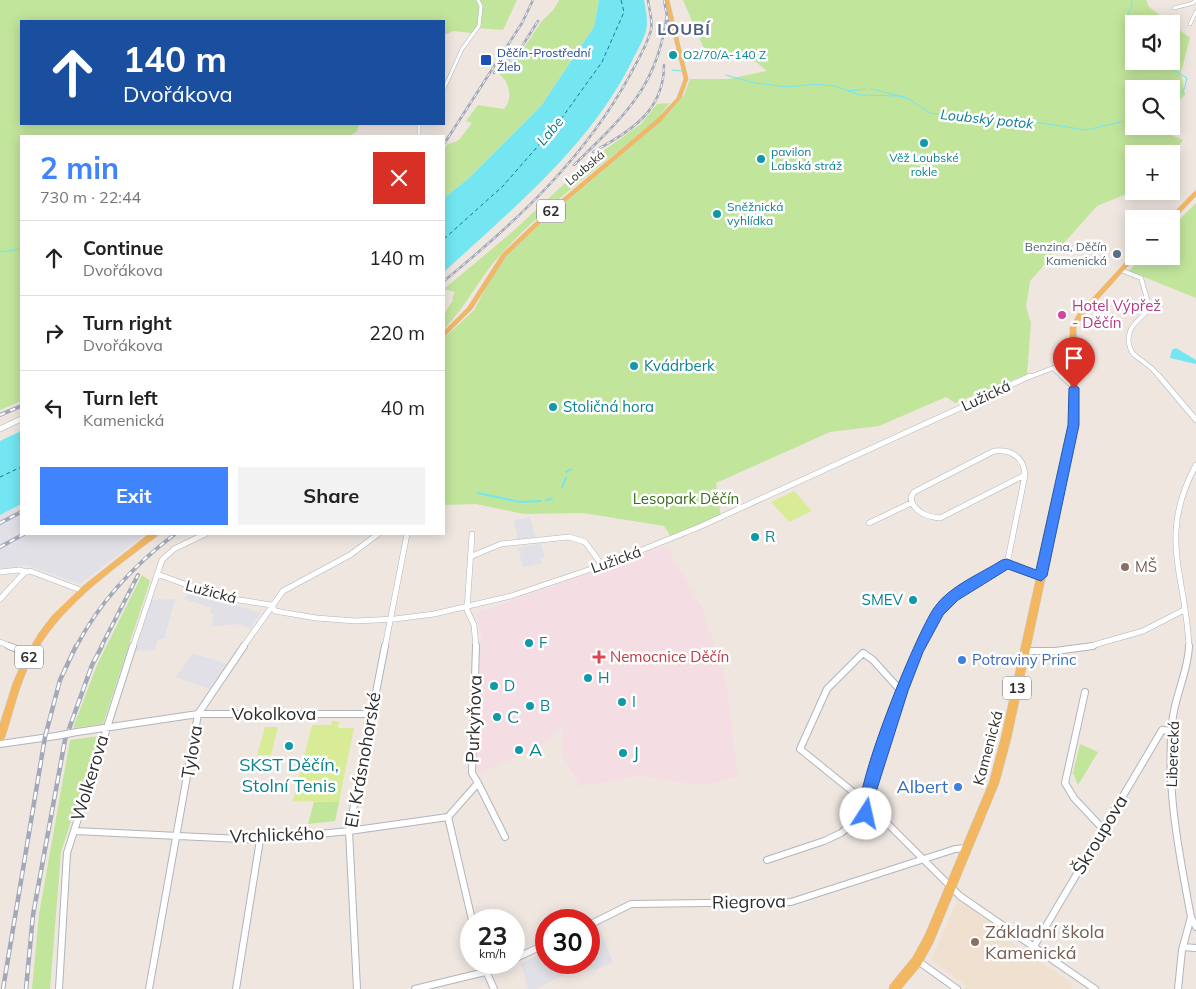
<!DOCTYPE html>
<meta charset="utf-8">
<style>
:root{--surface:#fff;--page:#f2f2f2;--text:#222;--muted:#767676;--line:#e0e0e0;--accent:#3f84fc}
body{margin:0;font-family:Mulish,sans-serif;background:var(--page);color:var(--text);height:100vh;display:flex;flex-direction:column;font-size:19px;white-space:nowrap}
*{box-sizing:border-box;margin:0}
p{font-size:16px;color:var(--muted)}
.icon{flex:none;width:28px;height:28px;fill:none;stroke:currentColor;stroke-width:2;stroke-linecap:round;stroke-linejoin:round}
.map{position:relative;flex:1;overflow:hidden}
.drawer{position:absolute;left:20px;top:135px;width:425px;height:400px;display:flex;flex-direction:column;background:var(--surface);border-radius:0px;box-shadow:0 2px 12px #0003}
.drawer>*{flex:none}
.guide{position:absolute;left:20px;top:20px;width:425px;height:105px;border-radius:0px;box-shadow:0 2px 12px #0003;background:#1a4fa0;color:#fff;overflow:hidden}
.controls{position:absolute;left:1125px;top:15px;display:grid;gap:10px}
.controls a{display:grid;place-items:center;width:55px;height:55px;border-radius:0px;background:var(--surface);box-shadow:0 2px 12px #0003;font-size:25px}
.speed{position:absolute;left:460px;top:909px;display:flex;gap:10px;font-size:25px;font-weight:700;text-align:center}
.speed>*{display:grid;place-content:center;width:65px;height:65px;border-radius:50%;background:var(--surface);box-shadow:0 2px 12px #0003;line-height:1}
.speed small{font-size:12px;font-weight:400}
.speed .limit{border:8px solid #d22;background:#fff;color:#111}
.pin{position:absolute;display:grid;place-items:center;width:42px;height:42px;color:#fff;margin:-51px -21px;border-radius:50% 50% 50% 0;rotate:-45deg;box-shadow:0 0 5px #0007}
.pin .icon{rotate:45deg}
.me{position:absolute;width:55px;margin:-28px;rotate:10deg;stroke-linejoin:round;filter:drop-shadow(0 0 4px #0008)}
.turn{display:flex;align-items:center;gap:18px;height:105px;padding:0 20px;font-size:22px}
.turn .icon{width:65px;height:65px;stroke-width:2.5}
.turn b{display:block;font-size:35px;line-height:42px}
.round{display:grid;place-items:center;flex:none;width:52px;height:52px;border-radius:0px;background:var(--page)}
.overview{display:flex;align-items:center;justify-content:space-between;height:85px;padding:0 20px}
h1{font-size:30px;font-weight:700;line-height:38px;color:var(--accent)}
.button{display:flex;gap:10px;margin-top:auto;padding:10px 20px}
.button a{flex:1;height:58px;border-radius:0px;background:var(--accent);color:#fff;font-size:20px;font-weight:700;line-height:58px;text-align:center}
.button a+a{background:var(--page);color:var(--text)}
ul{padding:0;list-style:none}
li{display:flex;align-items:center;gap:15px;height:75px;padding:0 20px;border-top:1px solid var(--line)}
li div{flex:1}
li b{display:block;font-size:19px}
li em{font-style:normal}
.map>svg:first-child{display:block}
.industrial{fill:#e1e0e7}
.education{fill:#f0e0d0}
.medical{fill:#f5dee3}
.green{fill:#c2e59c;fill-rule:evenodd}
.pitch{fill:#d8ec98}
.water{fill:#73e6f1}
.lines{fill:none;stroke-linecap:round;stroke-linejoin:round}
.stream-far1{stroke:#73e6f1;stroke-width:1}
.stream{stroke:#73e6f1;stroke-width:2}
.ferry{stroke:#0c7e94;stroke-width:1;stroke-dasharray:4 3;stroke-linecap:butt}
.street-far3-casing{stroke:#b0b5bd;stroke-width:4}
.street-far2-casing{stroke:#b0b5bd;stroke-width:5}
.street-far1-casing{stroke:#b0b5bd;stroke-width:6}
.street-casing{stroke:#b0b5bd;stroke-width:8}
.primary-casing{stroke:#c8c8c8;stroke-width:1}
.street-far3{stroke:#fff;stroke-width:3}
.street-far2{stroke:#fff;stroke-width:4}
.street-far1{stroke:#fff;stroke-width:5}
.street{stroke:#fff;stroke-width:6}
.primary{fill:#f3b761;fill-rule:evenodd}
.rail-far2-casing{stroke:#a2a9b8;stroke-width:2.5}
.rail-far1-casing{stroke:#a2a9b8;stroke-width:4}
.rail-casing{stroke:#a2a9b8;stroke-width:4.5}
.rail-far2{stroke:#fff;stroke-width:1;stroke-dasharray:4;stroke-linecap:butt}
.rail-far1{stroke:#fff;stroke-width:2;stroke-dasharray:5.5;stroke-linecap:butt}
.rail{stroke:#fff;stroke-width:2.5;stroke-dasharray:8;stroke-linecap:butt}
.street-bridge-casing{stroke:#b0b5bd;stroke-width:8;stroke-linecap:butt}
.street-bridge{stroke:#fff;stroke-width:6}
.route{fill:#3f84fc;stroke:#2956a4}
.culture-dot{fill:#0f9aa8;stroke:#fff;stroke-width:2}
.transit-dot{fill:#1a4fb4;stroke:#fff;stroke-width:2}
.service-dot{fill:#5c6f8a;stroke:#fff;stroke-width:2}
.hotel-dot{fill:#d1479c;stroke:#fff;stroke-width:2}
.education-dot{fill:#8d6e63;stroke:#fff;stroke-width:2}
.health-dot{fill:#e0444e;stroke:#fff;stroke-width:2}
.shop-dot{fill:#3f7fe0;stroke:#fff;stroke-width:2}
.labels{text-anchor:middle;stroke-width:5;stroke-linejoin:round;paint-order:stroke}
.far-transit-label{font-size:12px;fill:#164399;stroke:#fff;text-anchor:start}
.far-culture-label{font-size:12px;fill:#0d838f;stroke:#fff;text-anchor:start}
.far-street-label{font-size:12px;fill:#2d2d2d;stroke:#fff}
.far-service-label{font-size:12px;fill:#4e5e75;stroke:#fff;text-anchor:end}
.far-water-label{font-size:14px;font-style:italic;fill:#0c7e94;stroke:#fff}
.shield{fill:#fff;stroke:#6c6c6c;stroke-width:1}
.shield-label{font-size:14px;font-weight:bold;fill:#2d2d2d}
.hotel-label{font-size:15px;fill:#b23c85;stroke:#fff;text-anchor:start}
.culture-label{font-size:15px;fill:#0d838f;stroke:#fff;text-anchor:start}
.street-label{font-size:15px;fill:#2d2d2d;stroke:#fff}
.park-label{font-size:15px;fill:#3a6d1a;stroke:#fff}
.education-label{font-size:15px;fill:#785e54;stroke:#fff;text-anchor:start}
.health-label{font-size:15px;fill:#be3a42;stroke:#fff;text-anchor:start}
.shop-label{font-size:15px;fill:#366cbe;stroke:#fff;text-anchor:start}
.far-district-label{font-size:16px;font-weight:bold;letter-spacing:1px;fill:#4c5e7f;stroke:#fff}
.near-street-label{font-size:18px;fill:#2d2d2d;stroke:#fff}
.near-culture-label{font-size:18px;fill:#0d838f;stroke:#fff;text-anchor:start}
.near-shop-label{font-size:18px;fill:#366cbe;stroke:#fff;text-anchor:end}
.near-education-label{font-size:18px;fill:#785e54;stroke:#fff;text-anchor:start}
</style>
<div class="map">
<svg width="1196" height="989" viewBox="0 0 1196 989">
<rect width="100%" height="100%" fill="#efe6e0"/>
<!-- industrial -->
<path class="industrial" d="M21,504V534H145L80,584L27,565L0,570V515Z
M530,517L535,537L518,540L514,520Z
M541,543L545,558L541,559L542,563L523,567L518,548Z
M190,592L261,613L251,628L236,624L212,627L214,614H209L212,608L184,599Z
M175,599L164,639H158L155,650L135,651L151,600Z
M193,653L227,664L210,689L176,677Z
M598,925L613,962L595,970L593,968L587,971L584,963L589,962V930Z
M546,951V962L567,963L569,972L536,989H528L521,964Z"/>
<!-- education -->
<path class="education" d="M958,899L1007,934L1005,938L1072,983L1071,989H965L966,986L931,960Z"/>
<!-- medical -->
<path class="medical" d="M666,546L702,607L726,680L738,777L707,784L683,783L641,776L580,786L561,754L563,726L542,745L480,774L477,772L481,633L476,613Z"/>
<!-- green -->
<path class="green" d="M0,0H517L503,30L477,28L472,33L453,31L444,35V21H21V124H359L357,131L350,136H21V401L0,410Z
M559,0H599L594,27L541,106L468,179L444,198V150L447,145L459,140L472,123L466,121L478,105L504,109C514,98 509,81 498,73L522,51L541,22L554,9Z
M683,0H1146L1149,7L1190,38L1181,72L1185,95L1171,109V89H1134V126H1150L1183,140L1171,159V154H1134V191L1097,206L1030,281L1026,307L1031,323L1027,374L955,403L946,397L879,426L830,432L716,483L721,518L672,538L664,526L583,513L524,514L476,504L444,505V338L474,310L494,273L507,255L546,219L660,122L684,95L690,79H728L767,71L756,62L705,51ZM1134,24H1171V61H1134Z
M670,103L656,120C605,163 547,204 502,253C480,276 467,306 444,329V314L453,300L452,298L455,292L444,289L511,233L589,161L641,124L657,104Z
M1196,203V298L1129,271L1143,256H1171V228Z
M142,575L150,581L103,724L73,728L97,665Z
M99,736L61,852L50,989H32L39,914L70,740Z
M1080,744L1098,752L1078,785L1073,773Z
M314,802H339L335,821L308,824Z"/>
<!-- pitch -->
<path class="pitch" d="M794,491L812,511L789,522L771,502Z
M332,721H339L338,728H354L339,802L293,801L312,725H331Z
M265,727H278L271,755H257Z"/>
<!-- water -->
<path class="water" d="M599,0H644C646,10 649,24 645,34C642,43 636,52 632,61C590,146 512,209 444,272V198L468,179L541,106L594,27Z
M1176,348L1196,360V364L1170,358L1172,350Z
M21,431V504L0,515V441Z"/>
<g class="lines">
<!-- stream-far1 -->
<path class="stream-far1" d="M1131,0L1132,6L1128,15L1144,21
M1147,21L1155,24
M1161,61L1164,64
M1165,65L1187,78L1184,90L1171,100
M672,70L683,71
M726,75L755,83L788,87L815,84L835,86L860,95L899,96L909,99L930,113L1002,121L1041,123L1086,130L1134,119
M871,89L905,97
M848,91L866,89
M0,252L21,249"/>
<!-- stream -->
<path class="stream" d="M566,472L571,469
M562,487L566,478
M478,493L520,502L541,501
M546,500L552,499"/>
<!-- ferry -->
<path class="ferry" d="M444,239L503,186L559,122L602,62L624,12L621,0
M0,477L21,467"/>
<defs>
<path id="street-far3" d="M1174,8L1193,3L1196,0
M1190,24L1196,12
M444,89L462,49L479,26L481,6L478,0
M419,124V136"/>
<path id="street-far2" d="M1121,270L1141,278L1150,309C1139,320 1126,327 1129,344C1130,349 1132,354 1137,357C1146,364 1153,367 1160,378
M1053,368L1064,378
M1027,378L1053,368L1073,366"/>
<path id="street-far1" d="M1062,376L1074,387
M1159,376L1196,420
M0,429L21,419
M994,451C1011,449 1024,457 1025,475L940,518C928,517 912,512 911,497L914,492Z
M869,523L911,503
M472,534L467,610L474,625L476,647
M472,556L501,544L569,537L585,542L602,565
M1007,564L1025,475
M0,572L19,570L27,572
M157,574L220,597L271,605L275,611L316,618L356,621L395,619L434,614L511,596L612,562L699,527L1030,376
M0,599L24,573L30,571L83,591
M0,642L12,647
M133,647L162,560L174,549L205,534
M243,647L283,591L350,555L378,534
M385,647L407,534
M919,647C942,599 962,588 1007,564L1041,576
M1087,647L1143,631L1184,610
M1189,647C1186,575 1157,537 1196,465"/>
<path id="street" d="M9,646L30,654
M1189,646C1188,673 1174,697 1172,724C1166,789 1179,853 1191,917L1196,927
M1026,651H1055L1093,646
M901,691L873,660L863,653L827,689L800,749L868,804L960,896L1095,989
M1085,692L1065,783L1074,798L1103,829
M77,732L198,714H370
M0,744L56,736
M478,783L505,837
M75,831L260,840L349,831L448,817
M767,860L824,841L841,833L865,814L870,787L892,715L920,646
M472,920L448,817L478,783L472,773L476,646
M589,925L631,904L791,902L955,849L967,848
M1183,947L1196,948
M1033,948L1162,730L1172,731
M514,959L546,944
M918,961L957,989
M482,962L494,989
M59,989L67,853L133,646
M149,989L198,714L244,646
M236,989L260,840
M357,989L349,831L385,646
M415,989L485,972L506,962
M1178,989L1182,950L1191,917"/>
<path id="primary" d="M665,0H669L688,79L681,98L661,121L545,219L506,256L472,309L446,335L444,336V331L468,307L502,254L541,217L657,119L677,98L684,79Z
M1196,191V196L1173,220L1168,219L1194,192Z
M1134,254V256H1137L1136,257L1082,317L1076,328L1078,425L1011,738L999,783L933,943L921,965L901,989H889L890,985L913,957L925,935L989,783L1001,738L1070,425V328L1077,315L1132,255Z
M149,534H158L157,536C111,571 57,608 31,661C19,685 13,712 5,737L3,740L0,741V724L13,683L23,660L39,633L52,616L83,586Z"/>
</defs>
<!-- street-far3 casing -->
<use href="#street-far3" class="street-far3-casing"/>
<!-- street-far2 casing -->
<use href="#street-far2" class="street-far2-casing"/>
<!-- street-far1 casing -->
<use href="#street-far1" class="street-far1-casing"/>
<!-- street casing -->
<use href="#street" class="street-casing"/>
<!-- primary casing -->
<use href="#primary" class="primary-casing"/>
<!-- street-far3 -->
<use href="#street-far3" class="street-far3"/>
<!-- street-far2 -->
<use href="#street-far2" class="street-far2"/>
<!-- street-far1 -->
<use href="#street-far1" class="street-far1"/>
<!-- street -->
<use href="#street" class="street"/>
<!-- primary -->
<use href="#primary" class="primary"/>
<defs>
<path id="rail-far2" d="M664,0L668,21
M494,73L519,51L538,21
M444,144L522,23L533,0
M593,152C630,131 664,112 664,65
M574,165C624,116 658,87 667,14
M444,281C516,222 585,158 630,75C637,61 647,46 651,30C653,20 649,10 648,0"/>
<path id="rail-far1" d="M0,415L21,406
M0,523L21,512
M0,547L24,534
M76,647C100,601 134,565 175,534
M101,647L138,575"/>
<path id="rail" d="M3,989L45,737L60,680L76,646
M26,989L33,915L65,740L92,665L102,646"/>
</defs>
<!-- rail-far2 casing -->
<use href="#rail-far2" class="rail-far2-casing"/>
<!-- rail-far1 casing -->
<use href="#rail-far1" class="rail-far1-casing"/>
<!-- rail casing -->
<use href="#rail" class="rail-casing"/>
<!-- rail-far2 -->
<use href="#rail-far2" class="rail-far2"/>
<!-- rail-far1 -->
<use href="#rail-far1" class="rail-far1"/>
<!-- rail -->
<use href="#rail" class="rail"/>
<defs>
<path id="street-bridge" d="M56,736L77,732"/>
</defs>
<!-- street-bridge casing -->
<use href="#street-bridge" class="street-bridge-casing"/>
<!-- street-bridge -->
<use href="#street-bridge" class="street-bridge"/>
</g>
<!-- route -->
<path class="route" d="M1074,384L1079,388V425L1047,576L1041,581L1008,569L958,600L943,615L923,652L908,691L877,789L871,819L866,821L860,819C850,794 916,634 934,608C949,586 980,574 1002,560L1007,559L1036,570L1068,425L1069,388Z"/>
<!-- markers -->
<g class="culture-dot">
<circle cx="673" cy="55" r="5"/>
<circle cx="924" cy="143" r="5"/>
<circle cx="761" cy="159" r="5"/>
<circle cx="717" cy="214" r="5"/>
<circle cx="634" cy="366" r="5"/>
<circle cx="553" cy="407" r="5"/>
<circle cx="755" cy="537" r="5"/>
<circle cx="913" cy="600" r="5"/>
<circle cx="529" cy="643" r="5"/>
<circle cx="588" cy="678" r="5"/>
<circle cx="494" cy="686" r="5"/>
<circle cx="622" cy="702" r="5"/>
<circle cx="530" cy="706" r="5"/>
<circle cx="497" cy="717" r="5"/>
<circle cx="289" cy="746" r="5"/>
<circle cx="519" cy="750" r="5"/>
<circle cx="623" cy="753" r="5"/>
</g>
<rect class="transit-dot" x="480" y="54" width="12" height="12" rx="2.5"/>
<circle class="service-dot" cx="1117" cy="254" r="5"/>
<circle class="hotel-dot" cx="1062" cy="315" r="5"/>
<g class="education-dot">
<circle cx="1125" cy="567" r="5"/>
<circle cx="975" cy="942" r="5"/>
</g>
<path class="health-dot" d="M596.5 649.5h5v5h5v5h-5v5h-5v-5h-5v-5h5z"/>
<g class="shop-dot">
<circle cx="962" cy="660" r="5"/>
<circle cx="958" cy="787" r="5"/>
</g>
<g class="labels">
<!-- far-transit labels -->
<g class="far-transit-label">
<text x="497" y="57">Děčín-Prostřední<tspan x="497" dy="14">Žleb</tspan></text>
</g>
<!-- far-culture labels -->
<g class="far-culture-label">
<text x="683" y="59">O2/70/A-140 Z</text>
<text x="771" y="156">pavilon<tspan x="771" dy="14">Labská stráž</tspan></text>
<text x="924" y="162" text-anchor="middle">Věž Loubské<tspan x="924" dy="14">rokle</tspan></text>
<text x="727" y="211">Sněžnická<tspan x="727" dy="14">vyhlídka</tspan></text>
</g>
<!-- far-street labels -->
<g class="far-street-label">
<text transform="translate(585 168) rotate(-40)" y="4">Loubská</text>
</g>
<!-- far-service labels -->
<g class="far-service-label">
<text x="1107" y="251">Benzina, Děčín<tspan x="1107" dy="14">Kamenická</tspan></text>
</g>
<!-- far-water labels -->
<g class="far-water-label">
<text transform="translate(987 119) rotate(6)" y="5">Loubský potok</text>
<text transform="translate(550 131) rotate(-50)" y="5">Labe</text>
</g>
<!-- shield labels -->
<g class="shield">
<rect x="537" y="199.5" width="28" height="23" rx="4"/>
<rect x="15" y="645.5" width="28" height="23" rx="4"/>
<rect x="1003" y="676.5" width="28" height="23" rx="4"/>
</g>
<g class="shield-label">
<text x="551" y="216">62</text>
<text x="29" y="662">62</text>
<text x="1017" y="693">13</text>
</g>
<!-- hotel labels -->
<g class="hotel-label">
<text x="1072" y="311">Hotel Výpřež<tspan x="1072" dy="17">- Děčín</tspan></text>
</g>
<!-- culture labels -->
<g class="culture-label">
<text x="644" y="371">Kvádrberk</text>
<text x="563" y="412">Stoličná hora</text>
<text x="765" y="542">R</text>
<text x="903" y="605" text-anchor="end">SMEV</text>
<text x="539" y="648">F</text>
<text x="598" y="683">H</text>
<text x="504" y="691">D</text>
<text x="632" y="707">I</text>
<text x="540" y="711">B</text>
</g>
<!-- street labels -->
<g class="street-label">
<text transform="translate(986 396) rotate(-25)" y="5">Lužická</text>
<text transform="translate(616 560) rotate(-20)" y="5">Lužická</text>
<text transform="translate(211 592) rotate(15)" y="5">Lužická</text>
<text transform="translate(988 748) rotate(-75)" y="5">Kamenická</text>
<text transform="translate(1173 754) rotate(-88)" y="5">Liberecká</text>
</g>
<!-- park labels -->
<g class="park-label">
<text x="686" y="504">Lesopark Děčín</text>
</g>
<!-- education labels -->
<g class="education-label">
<text x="1135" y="572">MŠ</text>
</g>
<!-- health labels -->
<g class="health-label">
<text x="610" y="662">Nemocnice Děčín</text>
</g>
<!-- shop labels -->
<g class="shop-label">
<text x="972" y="665">Potraviny Princ</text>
</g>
<!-- far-district labels -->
<g class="far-district-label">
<text x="684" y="35">LOUBÍ</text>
</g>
<!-- near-street labels -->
<g class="near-street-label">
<text x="274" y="720">Vokolkova</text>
<text transform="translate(474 719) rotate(-88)" y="6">Purkyňova</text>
<text transform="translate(192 752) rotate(-81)" y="6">Tylova</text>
<text transform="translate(363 760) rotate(-80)" y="6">El. Krásnohorské</text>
<text transform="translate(90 778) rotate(-73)" y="6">Wolkerova</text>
<text transform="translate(277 835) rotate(-2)" y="6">Vrchlického</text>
<text transform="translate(1100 835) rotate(-59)" y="6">Škroupova</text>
<text transform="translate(749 902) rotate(-1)" y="6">Riegrova</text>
</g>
<!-- near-culture labels -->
<g class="near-culture-label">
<text x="507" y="723">C</text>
<text x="529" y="756">A</text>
<text x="633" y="759">J</text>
<text x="289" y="771" text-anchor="middle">SKST Děčín,<tspan x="289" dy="21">Stolní Tenis</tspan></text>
</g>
<!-- near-shop labels -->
<g class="near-shop-label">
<text x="948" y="793">Albert</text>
</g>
<!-- near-education labels -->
<g class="near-education-label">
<text x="985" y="938">Základní škola<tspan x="985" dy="21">Kamenická</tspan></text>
</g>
</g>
</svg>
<div class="controls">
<a><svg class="icon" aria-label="sound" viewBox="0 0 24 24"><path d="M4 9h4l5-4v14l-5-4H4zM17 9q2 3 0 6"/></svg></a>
<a><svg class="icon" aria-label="search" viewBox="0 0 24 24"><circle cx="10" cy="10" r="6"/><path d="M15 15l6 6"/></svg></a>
<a>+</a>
<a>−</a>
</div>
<div class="speed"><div>23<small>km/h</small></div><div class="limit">30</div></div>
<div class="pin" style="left:1074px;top:388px;background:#d93025"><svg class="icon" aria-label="arrive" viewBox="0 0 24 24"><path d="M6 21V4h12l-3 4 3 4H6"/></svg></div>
<svg class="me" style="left:866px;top:814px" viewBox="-20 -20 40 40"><circle r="19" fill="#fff"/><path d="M0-13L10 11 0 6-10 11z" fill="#3f84fc"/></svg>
<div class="guide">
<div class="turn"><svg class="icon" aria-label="ahead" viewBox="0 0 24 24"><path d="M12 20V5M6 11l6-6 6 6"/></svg><div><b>140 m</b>Dvořákova</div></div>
</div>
<section class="drawer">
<div class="overview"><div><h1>2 min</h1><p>730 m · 22:44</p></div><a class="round" style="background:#d93025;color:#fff"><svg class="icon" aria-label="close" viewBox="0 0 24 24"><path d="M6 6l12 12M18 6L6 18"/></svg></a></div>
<ul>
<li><svg class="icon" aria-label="ahead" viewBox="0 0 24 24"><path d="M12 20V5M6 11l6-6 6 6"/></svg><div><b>Continue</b><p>Dvořákova</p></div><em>140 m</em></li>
<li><svg class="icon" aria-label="right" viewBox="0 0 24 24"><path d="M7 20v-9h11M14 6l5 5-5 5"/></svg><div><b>Turn right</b><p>Dvořákova</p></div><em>220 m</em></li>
<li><svg class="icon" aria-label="left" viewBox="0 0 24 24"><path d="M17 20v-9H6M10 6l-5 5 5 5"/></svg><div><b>Turn left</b><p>Kamenická</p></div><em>40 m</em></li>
</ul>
<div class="button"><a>Exit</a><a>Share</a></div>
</section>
</div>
